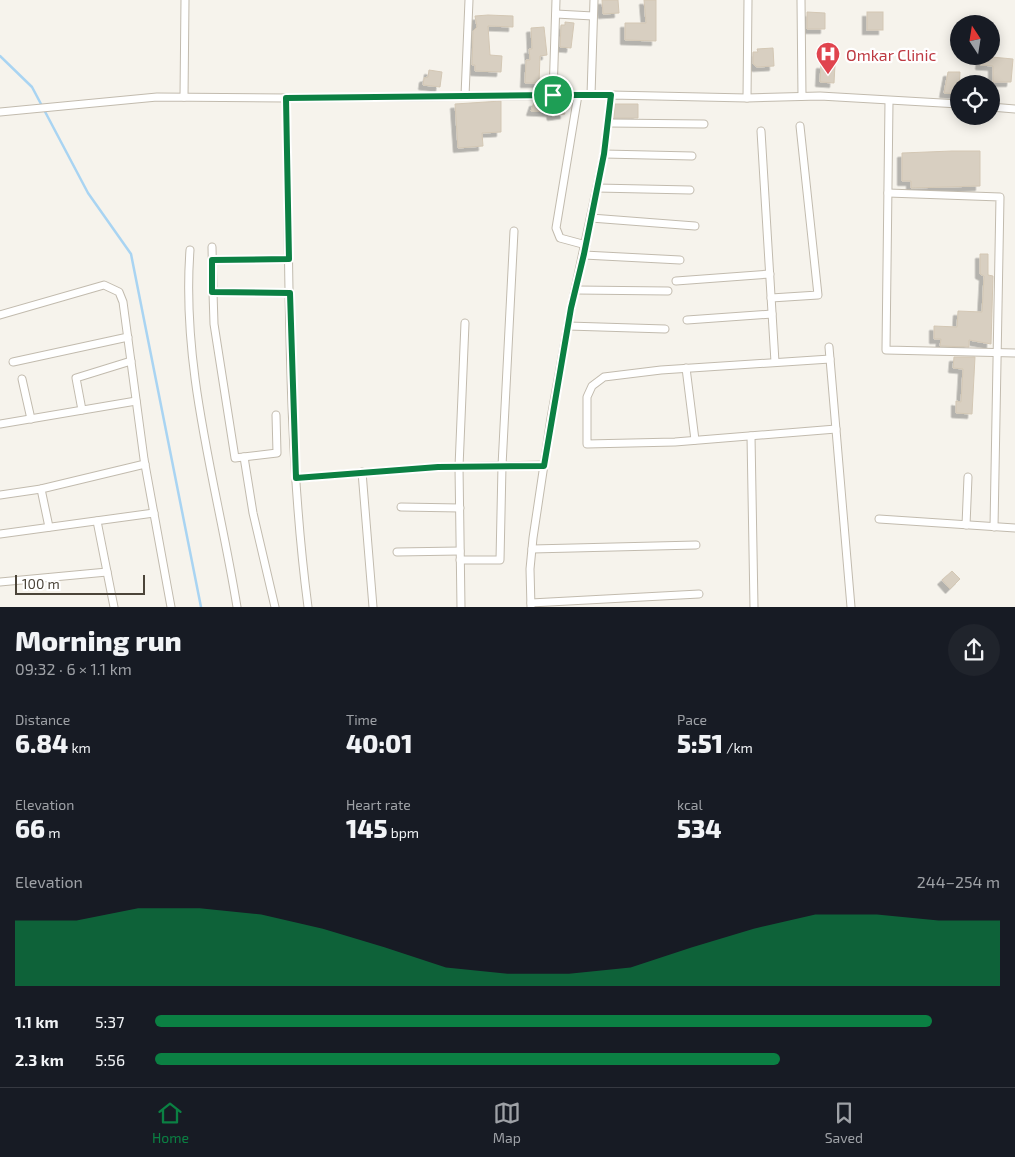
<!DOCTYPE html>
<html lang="en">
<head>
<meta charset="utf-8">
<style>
  body { margin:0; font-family:"Exo 2",sans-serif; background:#20242c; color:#f1f3f6; height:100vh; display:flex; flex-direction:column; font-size:19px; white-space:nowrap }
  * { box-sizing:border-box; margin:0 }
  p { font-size:16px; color:#9ea1a6 }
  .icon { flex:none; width:28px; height:28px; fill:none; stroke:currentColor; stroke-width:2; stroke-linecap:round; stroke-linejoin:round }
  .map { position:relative; height:607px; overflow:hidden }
  .details { display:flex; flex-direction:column; background:#171b24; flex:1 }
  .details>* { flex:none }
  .needle { width:32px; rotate:348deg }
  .buttons { position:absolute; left:950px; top:15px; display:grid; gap:10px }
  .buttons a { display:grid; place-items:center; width:50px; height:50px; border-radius:50%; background:#171b24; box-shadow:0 2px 12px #0003; font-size:25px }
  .scale { position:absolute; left:15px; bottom:12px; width:130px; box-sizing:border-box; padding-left:5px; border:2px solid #4b4439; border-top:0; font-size:14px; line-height:18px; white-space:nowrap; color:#4b4439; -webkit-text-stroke:4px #fff; paint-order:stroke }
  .pin { position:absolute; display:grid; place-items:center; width:42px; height:42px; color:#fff; margin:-21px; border:2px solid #fff; border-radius:50%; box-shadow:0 1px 5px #0007 }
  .round { display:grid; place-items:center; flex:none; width:52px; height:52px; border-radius:26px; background:#20242c }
  .summary { display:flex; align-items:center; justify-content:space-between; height:85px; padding:0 15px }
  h1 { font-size:28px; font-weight:800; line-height:38px }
  .metrics { display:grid; grid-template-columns:repeat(3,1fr); gap:8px; height:85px; padding:5px 15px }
  .metrics div { display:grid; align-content:center }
  .metrics b { font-size:25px; font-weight:800 }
  .metrics small { font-size:14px; font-weight:400 }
  .metrics p { font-size:14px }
  .chart { height:140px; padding:10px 15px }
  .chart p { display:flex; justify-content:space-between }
  .chart svg { width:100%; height:90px; margin-top:5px; fill:#0b8043; opacity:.7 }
  ul { padding:0 15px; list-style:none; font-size:16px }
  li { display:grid; grid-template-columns:80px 60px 1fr; align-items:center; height:38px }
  li i { height:12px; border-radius:6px; background:#0b8043 }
  .tabs { display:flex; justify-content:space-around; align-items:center; height:70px; border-top:1px solid #363941; background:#171b24; font-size:14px; color:#9ea1a6 }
  .tabs a { display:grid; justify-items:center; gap:2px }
  .tabs .current { color:#0b8043 }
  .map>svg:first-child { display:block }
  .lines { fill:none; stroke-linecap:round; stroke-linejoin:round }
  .stream { stroke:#a9d4f2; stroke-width:2.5 }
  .building { fill:#d8cfc1; stroke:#d3c7b4; filter:url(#shadow) }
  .minor-casing { stroke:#c2bbae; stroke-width:9 }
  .minor { stroke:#fff; stroke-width:7 }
  .route-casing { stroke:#fff; stroke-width:10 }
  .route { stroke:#0b8043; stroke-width:6 }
  .labels { text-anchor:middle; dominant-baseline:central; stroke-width:4.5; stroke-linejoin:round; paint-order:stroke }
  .health-label { font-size:16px; fill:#be3a42; stroke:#fff; text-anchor:start }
</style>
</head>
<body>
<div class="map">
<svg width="1015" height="607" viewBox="0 0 1015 607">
  <defs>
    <filter id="shadow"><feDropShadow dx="-4.5" dy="4.5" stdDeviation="0" flood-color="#0004"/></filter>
  </defs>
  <rect width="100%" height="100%" fill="#f6f3ec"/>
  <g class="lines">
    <path class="stream" d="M0,56L32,87L88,193L131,254L201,607"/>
  </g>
  <g class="building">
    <path d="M602,0H618L619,13L603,14Z"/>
    <path d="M644,0H656V41L625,40V23H646Z"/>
    <path d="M807,12L825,13V29H807Z"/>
    <rect x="867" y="12" width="16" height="18"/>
    <path d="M488,15L513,16V27L488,26L490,55L502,56L501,72L475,71V65H472L473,31L477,27L475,16Z"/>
    <path d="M565,22L574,23L571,48L560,47L561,25H565Z"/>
    <path d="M544,27L547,55L540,56L539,83H525L526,60H530L529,49H532L531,28Z"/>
    <path d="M773,48L774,66L757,67L753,64V52H758L757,49Z"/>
    <path d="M981,56L1013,59L1011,82H993V66L980,65Z"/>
    <path d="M821,64L835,65L834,83L820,82Z"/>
    <path d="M429,70L442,72L440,87L423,85L424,78L428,77Z"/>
    <path d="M948,72H960L959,94L944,93Z"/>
    <path d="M501,101V132L482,133L483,146L458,148L455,104Z"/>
    <path d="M534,102H546V105L562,103L565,114L552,116L551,112L531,111Z"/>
    <path d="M615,104H638V118H614Z"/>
    <path d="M952,151H980V186L911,188V181H902V153Z"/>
    <path d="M980,254H988V275L993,276L991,344L969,340V347L940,346L941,339H934V326L957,327L958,311L982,312L984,276L980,274Z"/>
    <path d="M954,357H975L972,414L956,413V401L961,402L963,369L953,368Z"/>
    <path d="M952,571L960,579L950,589L942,580Z"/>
  </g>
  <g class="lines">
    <defs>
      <g id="minor">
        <path d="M801,0L802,96"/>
        <path d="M556,14L593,16"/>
        <path d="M553,95L556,0"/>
        <path d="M578,95L556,228L560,238L586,245"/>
        <path d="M591,95L594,0"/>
        <path d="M465,96L469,0"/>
        <path d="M184,97L185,0"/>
        <path d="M286,98C290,268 286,439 308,607"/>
        <path d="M747,98L748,0"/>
        <path d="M889,102L886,350L1015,353"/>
        <path d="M991,107L1015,109"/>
        <path d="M0,112L157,97L286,98L611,95L747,98L820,96L959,104"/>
        <path d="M608,123L704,124"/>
        <path d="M761,131L775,362"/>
        <path d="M604,154L692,156"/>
        <path d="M597,188L690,190"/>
        <path d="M888,193L1000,197L994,527"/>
        <path d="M591,218L695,226"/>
        <path d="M212,247L213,292"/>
        <path d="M190,250C181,371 218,489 237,607"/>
        <path d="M584,255L680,260"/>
        <path d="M212,260L289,259"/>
        <path d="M676,281L770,274"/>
        <path d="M576,290L668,291"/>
        <path d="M771,298L818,295L800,126"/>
        <path d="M0,315L104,285L119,292L123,302L144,459L171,607"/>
        <path d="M687,320L772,314"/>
        <path d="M568,326L665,329"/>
        <path d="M829,347L851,607"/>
        <path d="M830,359L661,370L604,377L592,386L587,397V444L675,442L836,429"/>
        <path d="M13,362L128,337"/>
        <path d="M686,368L695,440"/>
        <path d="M22,379L31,419"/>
        <path d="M82,410L76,378L131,361"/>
        <path d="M276,415L277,453L235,458L214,324L213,292L290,293"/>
        <path d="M0,424L136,401"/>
        <path d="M751,436L754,607"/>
        <path d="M244,457L253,513L275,607"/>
        <path d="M362,472L373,607"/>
        <path d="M296,478L438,467L544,465"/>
        <path d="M41,489L49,527"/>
        <path d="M0,495L41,489L145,464"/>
        <path d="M401,507L460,508"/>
        <path d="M879,519L1015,528"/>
        <path d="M97,521L114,607"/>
        <path d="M966,525L968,477"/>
        <path d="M0,534L154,513"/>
        <path d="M532,549L696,545"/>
        <path d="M397,552L460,551"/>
        <path d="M460,560H500L502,466L514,231"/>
        <path d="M0,582L107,572"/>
        <path d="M531,603L699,594"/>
        <path d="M461,607L459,467L465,323"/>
        <path d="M531,607L530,569L533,538L551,418L571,308L604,154L611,95"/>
      </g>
    </defs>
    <use href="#minor" class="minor-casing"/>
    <use href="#minor" class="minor"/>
  </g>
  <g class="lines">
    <defs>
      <path id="route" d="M553,95H611L604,154L584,254L571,308L544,466L438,467L296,478L290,293L212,292V260L289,259L286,98Z"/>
    </defs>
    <use href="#route" class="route-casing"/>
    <use href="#route" class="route"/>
  </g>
  <defs>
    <symbol id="hospital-pin" viewBox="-11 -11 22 30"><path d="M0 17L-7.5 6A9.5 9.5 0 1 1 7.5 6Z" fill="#e0444e" stroke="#fff"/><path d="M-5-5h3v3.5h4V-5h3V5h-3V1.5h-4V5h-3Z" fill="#fff"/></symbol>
  </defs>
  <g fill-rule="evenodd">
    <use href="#hospital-pin" x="814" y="40" width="28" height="38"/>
  </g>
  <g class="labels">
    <g class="health-label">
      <text x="846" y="54">Omkar Clinic</text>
    </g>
  </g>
</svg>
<div class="buttons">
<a><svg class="needle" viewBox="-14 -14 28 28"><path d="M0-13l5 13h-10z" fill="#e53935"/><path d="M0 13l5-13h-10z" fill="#9ea1a6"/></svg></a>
<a><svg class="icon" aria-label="locate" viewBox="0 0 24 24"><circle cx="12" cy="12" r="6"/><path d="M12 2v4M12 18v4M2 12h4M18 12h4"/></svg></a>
</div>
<div class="scale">100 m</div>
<div class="pin" style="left:553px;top:95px;background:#1e9e55"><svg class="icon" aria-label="arrive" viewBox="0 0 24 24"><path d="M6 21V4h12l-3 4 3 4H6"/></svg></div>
</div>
<section class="details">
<div class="summary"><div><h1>Morning run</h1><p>09:32 · 6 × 1.1 km</p></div><a class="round"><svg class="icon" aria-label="share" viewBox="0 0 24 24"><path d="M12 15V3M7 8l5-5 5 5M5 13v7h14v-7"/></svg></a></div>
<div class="metrics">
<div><p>Distance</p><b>6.84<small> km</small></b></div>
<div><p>Time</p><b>40:01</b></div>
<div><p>Pace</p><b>5:51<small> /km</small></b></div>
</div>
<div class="metrics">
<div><p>Elevation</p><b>66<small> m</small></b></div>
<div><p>Heart rate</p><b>145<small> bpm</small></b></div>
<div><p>kcal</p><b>534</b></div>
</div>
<div class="chart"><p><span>Elevation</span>244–254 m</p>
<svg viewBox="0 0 160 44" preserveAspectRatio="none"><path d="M0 44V12L10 12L20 6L30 6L40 9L50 16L60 25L70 35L80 38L90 38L100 35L110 25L120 16L130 9L140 9L150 12L160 12V44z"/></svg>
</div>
<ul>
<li><b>1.1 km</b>5:37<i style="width:92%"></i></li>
<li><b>2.3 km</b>5:56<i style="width:74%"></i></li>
</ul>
</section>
<nav class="tabs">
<a class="current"><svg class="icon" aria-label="home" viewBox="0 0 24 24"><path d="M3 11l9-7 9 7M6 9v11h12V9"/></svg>Home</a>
<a><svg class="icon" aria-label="map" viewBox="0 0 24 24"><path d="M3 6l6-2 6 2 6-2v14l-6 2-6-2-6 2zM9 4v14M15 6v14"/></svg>Map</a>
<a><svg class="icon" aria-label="saved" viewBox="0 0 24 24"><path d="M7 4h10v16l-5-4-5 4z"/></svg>Saved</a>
</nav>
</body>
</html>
